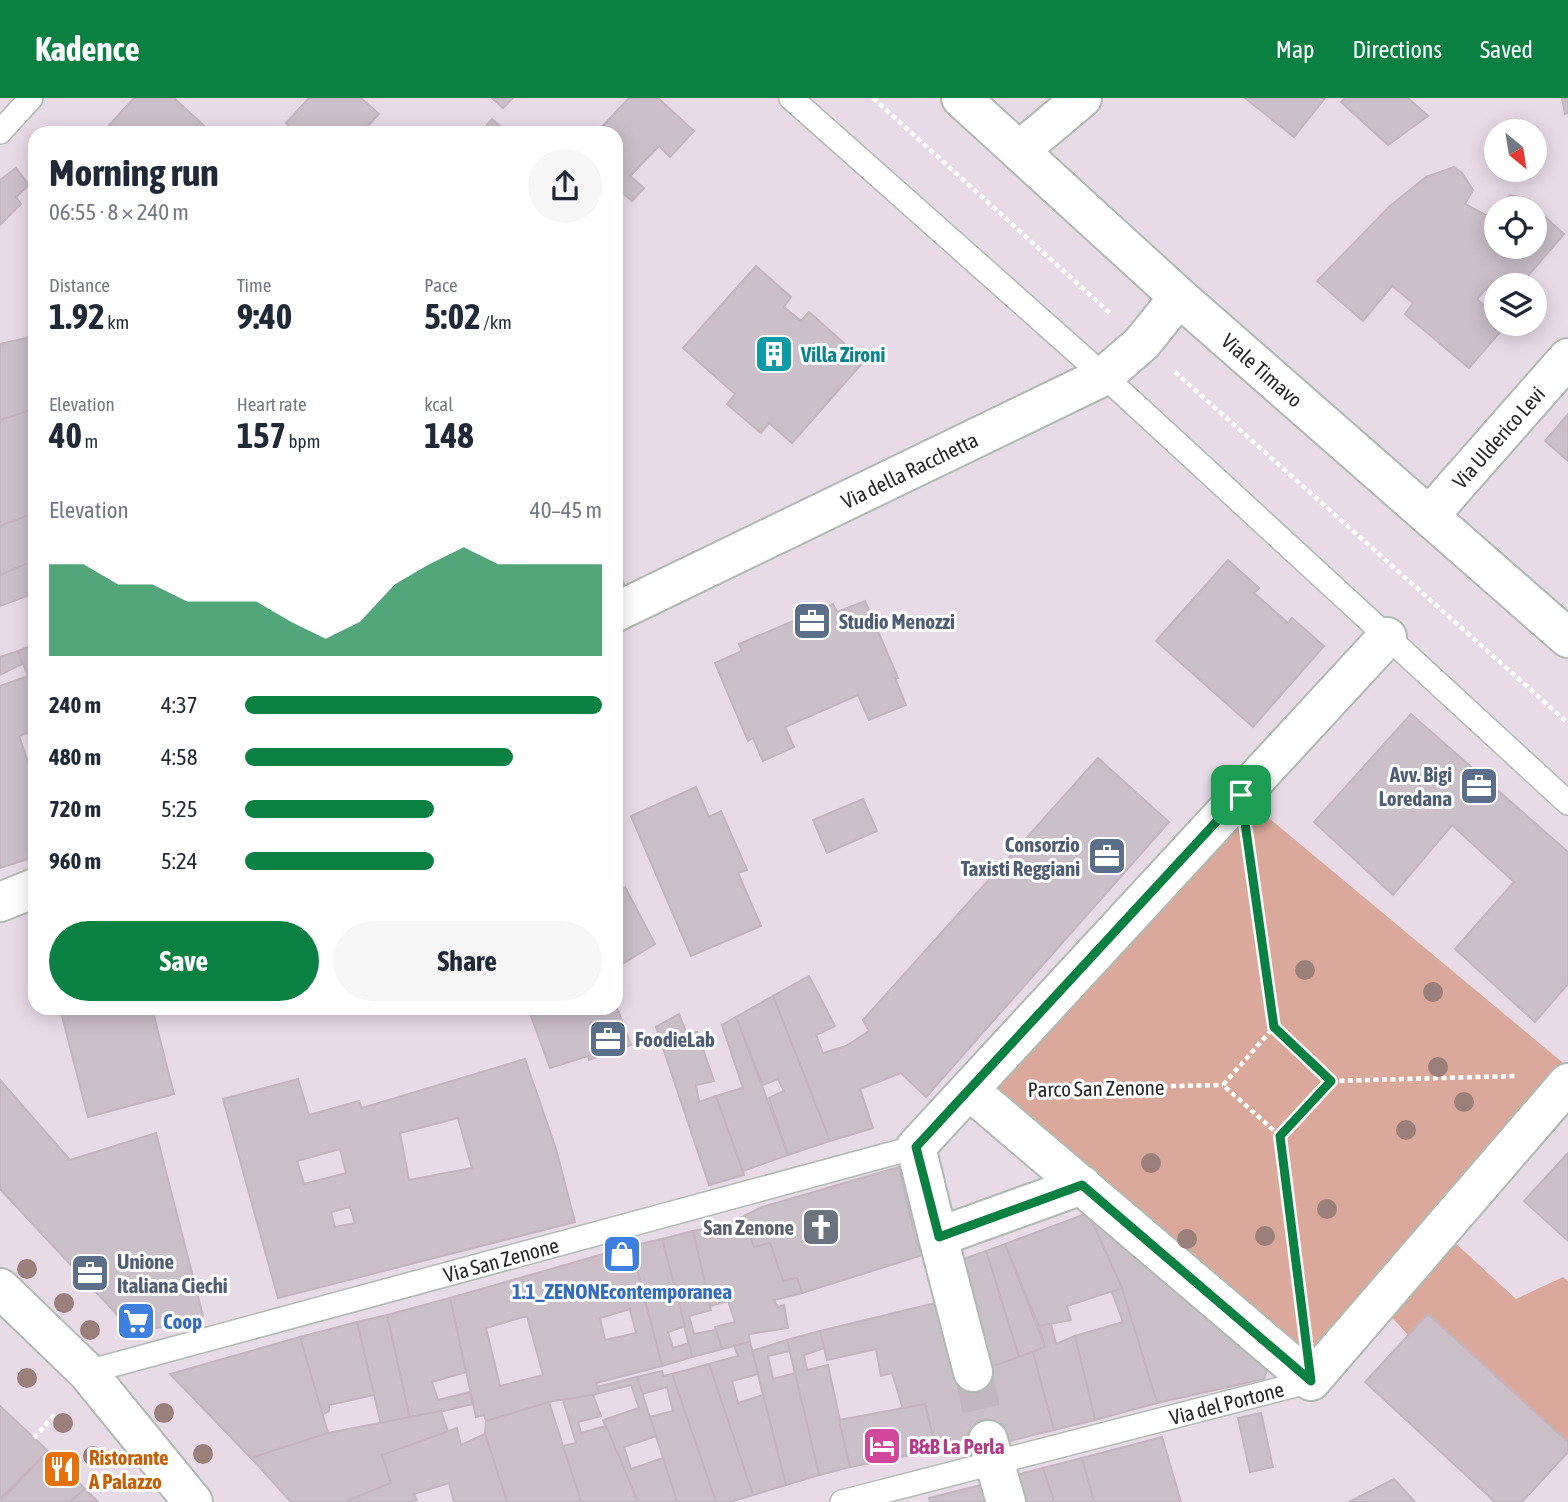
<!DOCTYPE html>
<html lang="en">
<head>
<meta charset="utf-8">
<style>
  body { margin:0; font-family:"Asap Condensed",sans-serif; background:#f6f6f7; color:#1f2937; height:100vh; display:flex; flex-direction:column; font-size:26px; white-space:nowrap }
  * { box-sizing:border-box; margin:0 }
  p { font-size:23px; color:#747a83 }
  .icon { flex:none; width:38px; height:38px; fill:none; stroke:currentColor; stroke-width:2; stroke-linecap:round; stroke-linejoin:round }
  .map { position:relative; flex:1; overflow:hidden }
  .panel { position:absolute; left:28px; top:28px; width:595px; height:889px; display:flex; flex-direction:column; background:#fff; border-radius:21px; box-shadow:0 4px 18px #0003 }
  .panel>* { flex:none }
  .needle { width:46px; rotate:150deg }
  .buttons { position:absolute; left:1484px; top:21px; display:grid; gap:14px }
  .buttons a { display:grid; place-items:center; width:63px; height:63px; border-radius:50%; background:#fff; box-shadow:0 4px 18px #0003; font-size:35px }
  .pin { position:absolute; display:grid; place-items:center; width:60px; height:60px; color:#fff; margin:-30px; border-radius:14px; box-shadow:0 4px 10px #0006 }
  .round { display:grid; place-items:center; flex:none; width:74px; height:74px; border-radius:37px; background:#f6f6f7 }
  .summary { display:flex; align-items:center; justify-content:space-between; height:119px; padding:0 21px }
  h1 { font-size:38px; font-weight:700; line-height:52px }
  .metrics { display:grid; grid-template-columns:repeat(3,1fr); gap:10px; height:119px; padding:7px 21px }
  .metrics div { display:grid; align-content:center }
  .metrics b { font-size:35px; font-weight:700 }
  .metrics small { font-size:19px; font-weight:400 }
  .metrics p { font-size:19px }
  .chart { height:196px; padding:14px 21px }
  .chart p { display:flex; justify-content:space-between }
  .chart svg { width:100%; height:126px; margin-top:7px; fill:#0b8043; opacity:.7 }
  .action { display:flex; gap:14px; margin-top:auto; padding:14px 21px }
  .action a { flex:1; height:80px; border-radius:42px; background:#0b8043; color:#fff; font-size:28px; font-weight:700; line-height:80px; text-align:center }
  .action a+a { background:#f6f6f7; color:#1f2937 }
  ul { padding:0 21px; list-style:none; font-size:23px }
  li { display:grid; grid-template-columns:112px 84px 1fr; align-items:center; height:52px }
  li i { height:18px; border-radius:9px; background:#0b8043 }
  header { display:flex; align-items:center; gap:42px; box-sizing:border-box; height:98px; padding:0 35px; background:#0b8043; color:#fff }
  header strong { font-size:33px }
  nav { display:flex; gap:38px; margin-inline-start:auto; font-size:24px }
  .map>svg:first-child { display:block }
  .green { fill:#dba99b }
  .building { fill:#cbbfc9; stroke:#c3b4c0; stroke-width:2; fill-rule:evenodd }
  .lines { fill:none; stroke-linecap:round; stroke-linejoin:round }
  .street-tunnel { stroke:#c2b6c1; stroke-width:38; stroke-dasharray:38 19; stroke-linecap:butt }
  .lane-casing { stroke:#aebab2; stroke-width:26 }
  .street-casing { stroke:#aebab2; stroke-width:42 }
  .secondary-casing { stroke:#aebab2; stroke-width:42 }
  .path { stroke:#fff; stroke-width:4.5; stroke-dasharray:5 3.5; stroke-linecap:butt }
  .lane { stroke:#fff; stroke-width:23 }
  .street { stroke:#fff; stroke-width:38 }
  .secondary { stroke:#fff; stroke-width:38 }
  .tree { fill:#9b7f7a }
  .route-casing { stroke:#fff; stroke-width:14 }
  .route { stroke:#0b8043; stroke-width:9 }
  .labels { text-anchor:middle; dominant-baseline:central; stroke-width:6; stroke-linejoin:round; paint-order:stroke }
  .culture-label { font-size:21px; font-weight:bold; fill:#0d838f; stroke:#fff; text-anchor:start }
  .street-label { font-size:21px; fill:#272727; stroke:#fff }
  .service-label { font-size:21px; font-weight:bold; fill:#4e5e75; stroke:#fff; text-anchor:start }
  .worship-label { font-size:21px; font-weight:bold; fill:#5b616d; stroke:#fff; text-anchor:end }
  .shop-label { font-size:21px; font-weight:bold; fill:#366cbe; stroke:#fff }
  .hotel-label { font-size:21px; font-weight:bold; fill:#b23c85; stroke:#fff; text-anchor:start }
  .food-label { font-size:21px; font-weight:bold; fill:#c56008; stroke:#fff; text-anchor:start }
</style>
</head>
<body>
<header>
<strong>Kadence</strong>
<nav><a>Map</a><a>Directions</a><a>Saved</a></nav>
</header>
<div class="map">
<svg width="1568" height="1404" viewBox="0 0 1568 1404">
  <rect width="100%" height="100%" fill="#e9dae7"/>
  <g class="green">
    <path d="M1241,697L1568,969L1311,1283L969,992Z"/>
    <path d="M1451,1141L1516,1201L1563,1179L1568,1183V1344L1429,1216L1408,1237L1385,1212Z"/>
  </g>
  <g class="building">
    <path d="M134,0H174L212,35H102Z"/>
    <path d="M309,0H361L379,16L361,35H287L292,30L286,25Z"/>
    <path d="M492,0H513L503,10Z"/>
    <path d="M629,0H658L694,33L670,59L659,48L630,78L644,90L632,103L619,92L616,95V35H596Z"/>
    <path d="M1245,0H1325L1294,39Z"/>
    <path d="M1345,0H1408L1428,18L1388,47L1341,4Z"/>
    <path d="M1562,0H1568V15L1565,16Z"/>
    <path d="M492,21L508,35H480Z"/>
    <path d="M1454,69L1462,75L1473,92L1465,106L1491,120L1496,113V149H1535V110H1499L1510,97L1524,100L1564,136L1520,187H1498L1493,183L1477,201L1496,218V226L1506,227L1469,270L1405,216L1413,205L1392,188L1363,223L1317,183L1390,108L1426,79Z"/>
    <path d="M16,70L29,87L16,99L21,106L0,127V82Z"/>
    <path d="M756,168L791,199L784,209L801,223L809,214L864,263L792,345L769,325L761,335L727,306L735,296L683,250Z"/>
    <path d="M35,238V311L0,322V246Z"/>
    <path d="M35,311V415L0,428V322Z"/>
    <path d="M1568,316V363L1545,343Z"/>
    <path d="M35,415V462L0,477V428Z"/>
    <path d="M35,462V495L0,508V477Z"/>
    <path d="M1228,462L1259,490L1254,495L1288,525L1292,520L1324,548L1253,629L1156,543Z"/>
    <path d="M616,468L630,499L616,506Z"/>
    <path d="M865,503L898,580H895L906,607L869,622L858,597L785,629L794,649L763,663L753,640L748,643L715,565L742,553L739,546L833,506L837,514Z"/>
    <path d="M35,546V575L28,578L18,553Z"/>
    <path d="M18,553L22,566L0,577V559Z"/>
    <path d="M28,578L35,600V632L19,638L35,684V748L28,751L31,760L0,770V588Z"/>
    <path d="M1411,616L1568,754V886L1535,924L1455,851L1514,784L1452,727L1393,797L1314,724Z"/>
    <path d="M1098,660L1169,724L926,999L901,975L860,991L873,1030L830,1043L773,898L809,878L835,928L816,937L823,955L846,948L869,933L863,922Z"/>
    <path d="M696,689L709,719L721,713L747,772L738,775L761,828L691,858L631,718Z"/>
    <path d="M863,701L877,733L827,755L813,722Z"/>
    <path d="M625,789L655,846L621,867L616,859V794Z"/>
    <path d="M773,898L830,1043L788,1057L769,1000L784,993L778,981L763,987L736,919Z"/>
    <path d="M616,907L631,947L589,962L588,958L550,970L528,910H616Z"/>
    <path d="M60,910H152L174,996L88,1019Z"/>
    <path d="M679,916L687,936L697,934L714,983L696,987L699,1004L716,998L744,1077L709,1087L656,929Z"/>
    <path d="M736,919L788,1057L743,1073L716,998L743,990L722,927Z"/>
    <path d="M525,961L556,1051L575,1124L278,1200L223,1001L298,981L309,1017L359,1003L362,1010ZM458,1020L472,1070L409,1082L400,1035ZM340,1051L346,1075L304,1086L297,1063ZM350,1109L355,1125L335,1129L331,1114Z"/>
    <path d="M0,982L70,1062L156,1035L203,1218L135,1236L0,1091Z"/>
    <path d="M1568,1055V1143L1524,1103Z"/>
    <path d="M899,1069L916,1143L923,1157L802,1195L797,1180L783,1183L770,1145L754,1149L748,1133L735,1140L728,1126L762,1109Z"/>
    <path d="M1088,1115L1269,1267L1264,1281L1157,1305L1122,1190Z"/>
    <path d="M1088,1115L1122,1190L1067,1208L1071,1222L1039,1228L1005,1146Z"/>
    <path d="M728,1126L735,1140L748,1133L754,1149L770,1145L783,1183L797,1180L802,1195L774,1202L778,1209L784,1207L788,1230L749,1236L750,1244L722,1251L715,1229L735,1224L728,1203L710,1208L693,1133Z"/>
    <path d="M693,1133L711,1212L689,1218L694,1236L716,1232L722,1251L692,1259L662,1141Z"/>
    <path d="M662,1141L685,1228L668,1234L673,1250L689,1245L692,1259L662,1268L631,1148Z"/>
    <path d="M1005,1146L1045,1249L1019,1259L986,1153Z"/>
    <path d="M631,1148L662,1268L596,1285L599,1295L593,1297L553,1303L486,1323L484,1317L476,1319L450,1200ZM630,1211L636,1235L605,1242L600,1220ZM527,1218L543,1277L500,1288L486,1230Z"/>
    <path d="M986,1153L1019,1259L985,1271L958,1163Z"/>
    <path d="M1122,1190L1157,1305L1095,1322L1075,1238L1123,1224L1112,1194Z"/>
    <path d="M450,1200L466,1274L432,1284L438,1302L470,1294L473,1306L410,1321L387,1217Z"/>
    <path d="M944,1203L985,1271L1033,1254L1054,1332L1006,1344L1003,1339L936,1352L925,1306L903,1311L892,1275L881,1278L876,1251L827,1262L820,1233Z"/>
    <path d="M1428,1216L1568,1344V1354L1522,1404H1495L1365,1284Z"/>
    <path d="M387,1217L410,1321L381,1326L357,1224Z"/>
    <path d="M357,1224L374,1297L329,1307V1313L322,1317L300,1239Z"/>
    <path d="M1051,1226L1056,1246L1075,1238L1095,1322L1054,1332L1033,1254L1045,1249L1039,1228Z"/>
    <path d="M820,1233L824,1250L804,1257L807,1272L828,1267L850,1369L819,1377L787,1242Z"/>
    <path d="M300,1239L328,1335L251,1360L170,1276Z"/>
    <path d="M787,1242L790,1253L768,1258L773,1281L795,1275L819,1377L786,1387L752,1253Z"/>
    <path d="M750,1244L758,1276L732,1283L738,1305L763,1297L786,1387L753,1397L709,1266L738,1258L734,1248Z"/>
    <path d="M709,1266L753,1397L730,1404H716L672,1276Z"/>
    <path d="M662,1273L663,1278L672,1276L716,1404H677L650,1319L673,1313L667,1289L642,1296L637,1279Z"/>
    <path d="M637,1279L656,1338L624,1349L631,1371L663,1360L677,1404H638L603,1322L639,1310L631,1287L599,1295L597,1289Z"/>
    <path d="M593,1297L601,1318L578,1324L581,1335L606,1328L638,1404H581L563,1348L576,1345L563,1302Z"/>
    <path d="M549,1304L581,1404H507L485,1336L486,1323Z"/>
    <path d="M925,1306L936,1352L850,1369L839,1322Z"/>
    <path d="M0,1308L48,1353L0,1401Z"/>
    <path d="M441,1313L448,1334L382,1357L391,1385L345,1404H291L251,1360L328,1335Z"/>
    <path d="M1261,1315L1273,1369L1250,1374L1238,1320Z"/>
    <path d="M457,1330L461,1347L485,1336L507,1404H454L449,1385L414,1396L417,1402L408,1404H345L391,1385L382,1357Z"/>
    <path d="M1162,1339L1181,1404H1094L1082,1360Z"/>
    <path d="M48,1353L85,1391L70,1404H0Z"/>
    <path d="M1082,1360L1094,1404H1054L1043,1370Z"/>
    <path d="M1043,1370L1054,1404H1016L1008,1379Z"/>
    <path d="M1394,1381L1415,1404H1349L1363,1397Z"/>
    <path d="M993,1384L999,1404H930L929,1400Z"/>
    <path d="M85,1391L98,1404H70Z"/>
  </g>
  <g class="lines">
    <path class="street-tunnel" d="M973,1274L988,1342"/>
    <defs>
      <g id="lane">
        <path d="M791,0L1104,278L1568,705"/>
        <path d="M0,34L31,0"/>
        <path id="s1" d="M87,1274L916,1049"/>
        <path id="s2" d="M842,1404L1311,1283"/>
      </g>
      <g id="street">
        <path d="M1019,53L1082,0"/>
        <path id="s3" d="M1429,418L1568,260"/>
        <path id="s4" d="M616,514L1104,278L1142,245L1179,199"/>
        <path d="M0,804L35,790"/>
        <path d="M969,992L1311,1283L1568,985"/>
        <path d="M1082,1087L938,1139L916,1049L1387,539"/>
        <path d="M938,1139L973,1274"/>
        <path d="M988,1342L1006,1404"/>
      </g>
      <g id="secondary">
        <path id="s5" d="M961,0L1179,199L1568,540"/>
        <path d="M0,1190L87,1274L193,1404"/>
      </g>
    </defs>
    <use href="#lane" class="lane-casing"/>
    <use href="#street" class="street-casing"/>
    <use href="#secondary" class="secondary-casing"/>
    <g class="path">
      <path d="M873,0L1111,216"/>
      <path d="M1175,274L1568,625"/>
      <path d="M1249,753L1274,929L1331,983L1280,1038L1223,987L1274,929"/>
      <path d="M1331,983L1516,978"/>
      <path d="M1035,991L1223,987"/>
      <path d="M1280,1038L1303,1218"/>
      <path d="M34,1340L55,1316"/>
    </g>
    <use href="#lane" class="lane"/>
    <use href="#street" class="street"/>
    <use href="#secondary" class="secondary"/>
  </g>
  <g class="tree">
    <circle cx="1305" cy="872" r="10"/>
    <circle cx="1433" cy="894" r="10"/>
    <circle cx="1438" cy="969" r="10"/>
    <circle cx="1464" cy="1004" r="10"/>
    <circle cx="1406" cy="1032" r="10"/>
    <circle cx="1151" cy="1065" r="10"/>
    <circle cx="1327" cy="1111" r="10"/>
    <circle cx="1265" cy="1138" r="10"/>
    <circle cx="1187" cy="1141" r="10"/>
    <circle cx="27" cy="1171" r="10"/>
    <circle cx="64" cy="1205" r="10"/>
    <circle cx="90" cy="1232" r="10"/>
    <circle cx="27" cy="1280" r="10"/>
    <circle cx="164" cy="1315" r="10"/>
    <circle cx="63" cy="1325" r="10"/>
    <circle cx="203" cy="1356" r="10"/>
    <circle cx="93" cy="1358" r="10"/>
  </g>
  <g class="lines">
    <defs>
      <path id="route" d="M1241,697L1274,929L1331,983L1280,1038L1311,1283L1082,1087L939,1139L916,1049Z"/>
    </defs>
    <use href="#route" class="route-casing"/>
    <use href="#route" class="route"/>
  </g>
  <defs>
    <symbol id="building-square" viewBox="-11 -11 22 22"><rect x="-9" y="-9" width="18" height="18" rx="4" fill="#0f9aa8" stroke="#fff"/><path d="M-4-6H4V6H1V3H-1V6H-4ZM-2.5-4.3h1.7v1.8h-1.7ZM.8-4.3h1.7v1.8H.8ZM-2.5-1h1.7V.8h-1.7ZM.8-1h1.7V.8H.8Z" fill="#fff"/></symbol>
    <symbol id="office-square" viewBox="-11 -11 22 22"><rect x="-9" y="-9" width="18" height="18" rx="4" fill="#5c6f8a" stroke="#fff"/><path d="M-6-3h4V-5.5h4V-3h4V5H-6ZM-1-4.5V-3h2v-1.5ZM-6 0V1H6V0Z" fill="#fff"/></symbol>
    <symbol id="church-square" viewBox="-11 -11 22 22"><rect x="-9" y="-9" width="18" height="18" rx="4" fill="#6b7280" stroke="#fff"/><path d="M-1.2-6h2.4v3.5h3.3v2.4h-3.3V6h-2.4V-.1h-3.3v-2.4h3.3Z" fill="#fff"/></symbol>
    <symbol id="shop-square" viewBox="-11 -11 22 22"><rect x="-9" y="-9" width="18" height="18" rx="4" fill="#3f7fe0" stroke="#fff"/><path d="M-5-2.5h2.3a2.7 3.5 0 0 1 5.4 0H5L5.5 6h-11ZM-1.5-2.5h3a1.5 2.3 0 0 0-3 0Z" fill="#fff"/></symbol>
    <symbol id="supermarket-square" viewBox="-11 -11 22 22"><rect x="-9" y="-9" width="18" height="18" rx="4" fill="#3f7fe0" stroke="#fff"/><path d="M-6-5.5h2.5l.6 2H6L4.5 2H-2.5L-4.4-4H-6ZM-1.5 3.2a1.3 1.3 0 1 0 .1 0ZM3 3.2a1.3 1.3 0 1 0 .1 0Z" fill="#fff"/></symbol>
    <symbol id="hotel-square" viewBox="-11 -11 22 22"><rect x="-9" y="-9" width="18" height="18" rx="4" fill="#d1479c" stroke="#fff"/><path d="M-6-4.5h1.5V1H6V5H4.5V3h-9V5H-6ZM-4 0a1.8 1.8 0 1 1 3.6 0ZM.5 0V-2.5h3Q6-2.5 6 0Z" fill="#fff"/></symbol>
    <symbol id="restaurant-square" viewBox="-11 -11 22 22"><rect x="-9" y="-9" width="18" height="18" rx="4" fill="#e8710a" stroke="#fff"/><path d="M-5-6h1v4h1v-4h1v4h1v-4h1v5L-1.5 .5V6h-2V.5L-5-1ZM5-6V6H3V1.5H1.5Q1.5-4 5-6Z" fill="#fff"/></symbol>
  </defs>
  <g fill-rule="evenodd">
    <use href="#building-square" x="752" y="234" width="44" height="44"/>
    <use href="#office-square" x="790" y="501" width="44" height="44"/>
    <use href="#office-square" x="1457" y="666" width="44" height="44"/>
    <use href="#office-square" x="1085" y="736" width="44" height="44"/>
    <use href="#office-square" x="586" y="919" width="44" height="44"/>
    <use href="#church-square" x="799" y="1107" width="44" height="44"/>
    <use href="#shop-square" x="600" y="1134" width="44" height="44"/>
    <use href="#office-square" x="68" y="1153" width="44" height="44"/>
    <use href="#supermarket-square" x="114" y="1201" width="44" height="44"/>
    <use href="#hotel-square" x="860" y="1326" width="44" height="44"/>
    <use href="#restaurant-square" x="40" y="1349" width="44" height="44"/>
  </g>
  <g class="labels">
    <g class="culture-label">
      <text x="801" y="256">Villa Zironi</text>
    </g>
    <g class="street-label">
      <text stroke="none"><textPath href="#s5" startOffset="406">Viale Timavo</textPath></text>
      <text stroke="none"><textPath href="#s3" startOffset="105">Via Ulderico Levi</textPath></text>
      <text stroke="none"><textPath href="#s4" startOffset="326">Via della Racchetta</textPath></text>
      <text transform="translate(1096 990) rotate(-1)">Parco San Zenone</text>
      <text stroke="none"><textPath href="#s1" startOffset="429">Via San Zenone</textPath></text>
      <text stroke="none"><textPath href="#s2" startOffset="397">Via del Portone</textPath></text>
    </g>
    <g class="service-label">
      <text x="839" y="523">Studio Menozzi</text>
      <text x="1452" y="676" text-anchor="end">Avv. Bigi<tspan x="1452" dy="24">Loredana</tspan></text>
      <text x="1080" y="746" text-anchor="end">Consorzio<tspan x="1080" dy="24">Taxisti Reggiani</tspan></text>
      <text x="635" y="941">FoodieLab</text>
      <text x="117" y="1163">Unione<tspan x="117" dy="24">Italiana Ciechi</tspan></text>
    </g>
    <g class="worship-label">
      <text x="794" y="1129">San Zenone</text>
    </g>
    <g class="shop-label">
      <text x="622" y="1193">1.1_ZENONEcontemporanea</text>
      <text x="163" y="1223" text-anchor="start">Coop</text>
    </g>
    <g class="hotel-label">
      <text x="909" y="1348">B&amp;B La Perla</text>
    </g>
    <g class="food-label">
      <text x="89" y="1359">Ristorante<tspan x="89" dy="24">A Palazzo</tspan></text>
    </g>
  </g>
</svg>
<div class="buttons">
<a><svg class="needle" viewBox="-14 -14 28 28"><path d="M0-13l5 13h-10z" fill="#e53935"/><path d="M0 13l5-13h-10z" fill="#747a83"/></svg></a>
<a><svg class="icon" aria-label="locate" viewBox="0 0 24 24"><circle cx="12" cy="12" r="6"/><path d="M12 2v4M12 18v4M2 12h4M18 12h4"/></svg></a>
<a><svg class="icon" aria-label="layers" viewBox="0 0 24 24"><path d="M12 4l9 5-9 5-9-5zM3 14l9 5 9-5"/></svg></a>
</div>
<div class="pin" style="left:1241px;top:697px;background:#1e9e55"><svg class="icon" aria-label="arrive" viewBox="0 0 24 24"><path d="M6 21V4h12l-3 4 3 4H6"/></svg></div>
<section class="panel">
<div class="summary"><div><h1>Morning run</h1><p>06:55 · 8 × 240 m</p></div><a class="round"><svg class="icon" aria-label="share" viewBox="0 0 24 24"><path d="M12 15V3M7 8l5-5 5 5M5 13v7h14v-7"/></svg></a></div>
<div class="metrics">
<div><p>Distance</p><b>1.92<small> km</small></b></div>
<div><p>Time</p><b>9:40</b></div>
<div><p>Pace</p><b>5:02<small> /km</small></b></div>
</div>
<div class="metrics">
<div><p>Elevation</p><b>40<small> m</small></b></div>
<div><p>Heart rate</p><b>157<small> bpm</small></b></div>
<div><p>kcal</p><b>148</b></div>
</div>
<div class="chart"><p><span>Elevation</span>40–45 m</p>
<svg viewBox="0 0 160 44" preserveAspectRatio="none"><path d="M0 44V12L10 12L20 19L30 19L40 25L50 25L60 25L70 32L80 38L90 32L100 19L110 12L120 6L130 12L140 12L150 12L160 12V44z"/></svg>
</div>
<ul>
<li><b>240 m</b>4:37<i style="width:100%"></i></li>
<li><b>480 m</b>4:58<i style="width:75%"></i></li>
<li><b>720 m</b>5:25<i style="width:53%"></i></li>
<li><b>960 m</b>5:24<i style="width:53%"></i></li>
</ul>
<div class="action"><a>Save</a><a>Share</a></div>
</section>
</div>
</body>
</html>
